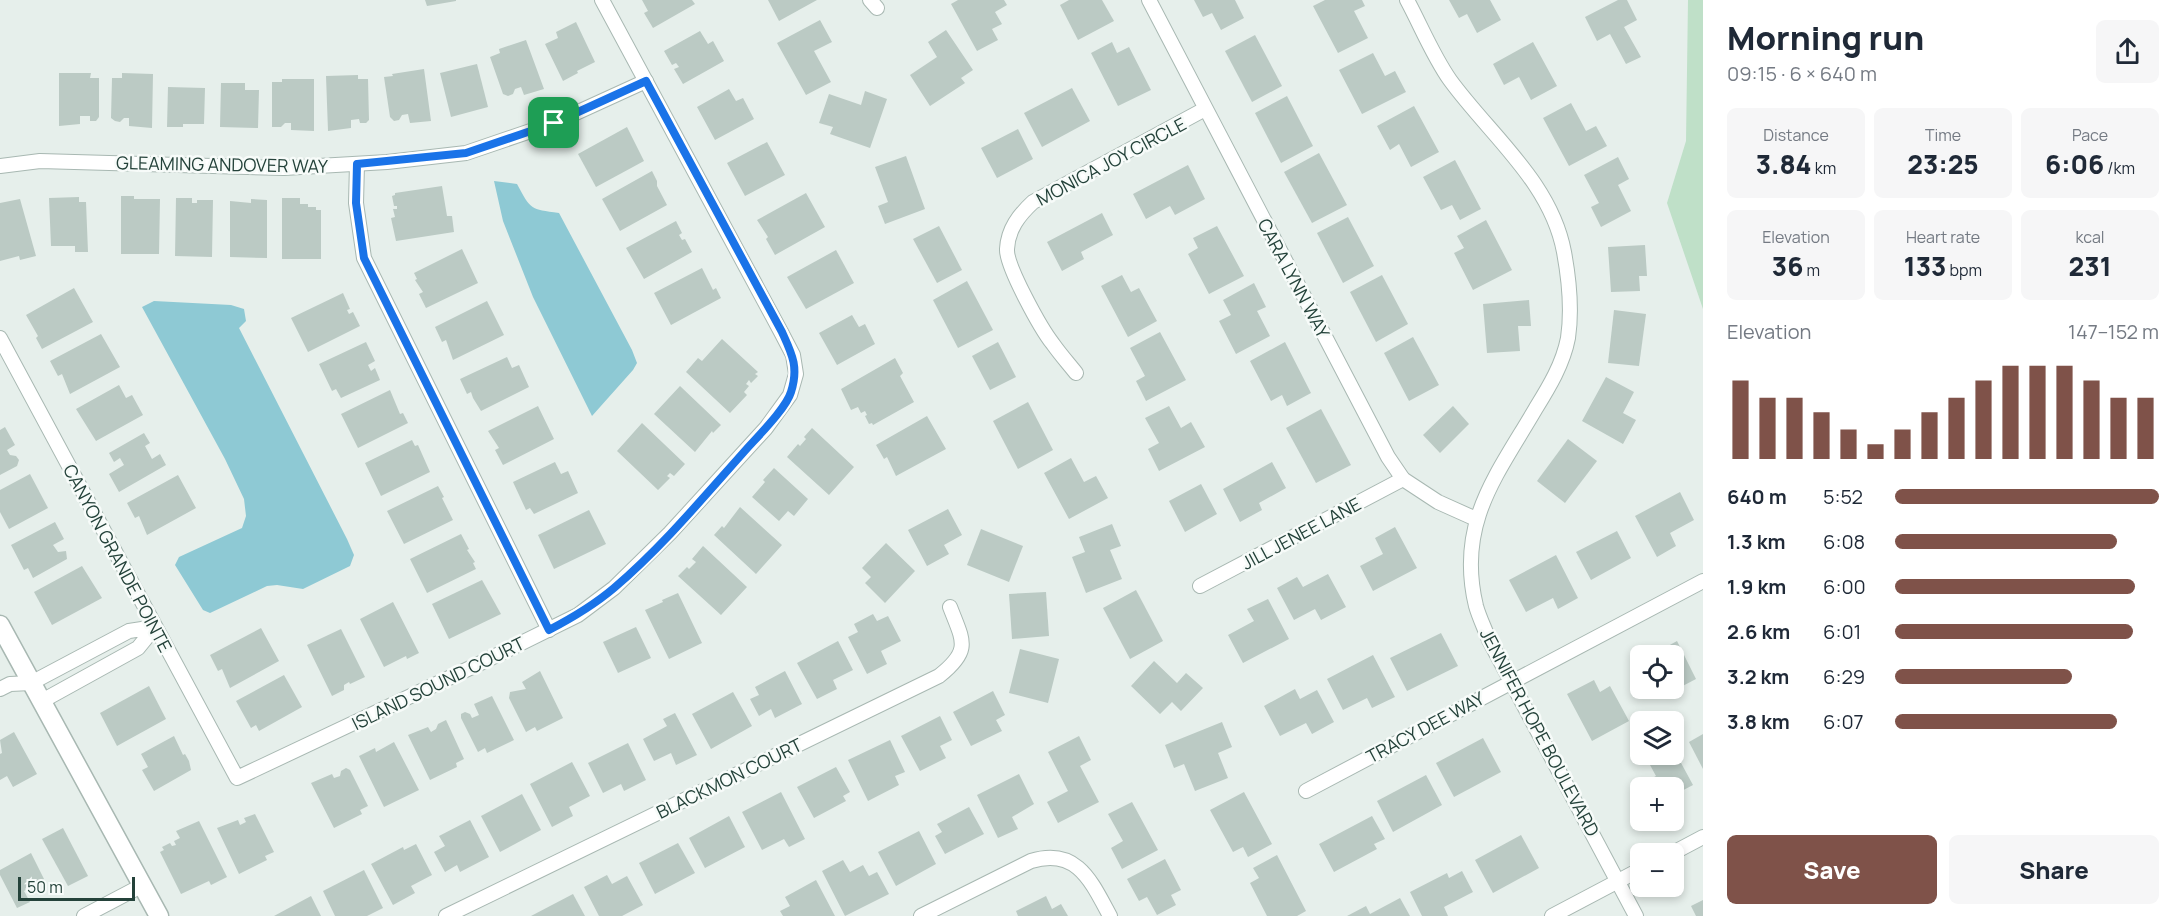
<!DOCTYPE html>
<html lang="en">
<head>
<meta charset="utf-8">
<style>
  body { margin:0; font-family:Manrope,sans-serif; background:#f6f6f7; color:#1f2937; height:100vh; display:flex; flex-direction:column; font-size:22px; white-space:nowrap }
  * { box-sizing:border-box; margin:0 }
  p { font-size:20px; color:#747a83 }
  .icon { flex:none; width:33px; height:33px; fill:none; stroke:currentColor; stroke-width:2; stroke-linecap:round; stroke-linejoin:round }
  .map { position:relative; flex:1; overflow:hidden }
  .details { display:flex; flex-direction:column; background:#fff; width:480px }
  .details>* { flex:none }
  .tools { position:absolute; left:1630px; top:645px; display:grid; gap:12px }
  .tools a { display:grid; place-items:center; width:54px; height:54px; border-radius:9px; background:#fff; box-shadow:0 3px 9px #0003; font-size:30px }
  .scale { position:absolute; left:18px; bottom:15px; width:117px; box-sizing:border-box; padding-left:6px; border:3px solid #24423a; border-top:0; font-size:16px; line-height:21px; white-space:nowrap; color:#24423a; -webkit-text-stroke:4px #f7fbf9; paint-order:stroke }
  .pin { position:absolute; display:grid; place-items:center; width:51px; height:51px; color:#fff; margin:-26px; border-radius:12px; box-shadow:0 3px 9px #0006 }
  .round { display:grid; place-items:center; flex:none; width:63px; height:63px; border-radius:9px; background:#f6f6f7 }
  .headline { display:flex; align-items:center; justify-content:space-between; height:102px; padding:0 24px }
  h1 { font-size:33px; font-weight:800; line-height:45px }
  .stats { display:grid; grid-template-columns:repeat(3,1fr); gap:9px; height:102px; padding:6px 24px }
  .stats div { display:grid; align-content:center; border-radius:9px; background:#f6f6f7; text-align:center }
  .stats b { font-size:26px; font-weight:800 }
  .stats small { font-size:16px; font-weight:400 }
  .stats p { font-size:16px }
  .chart { height:168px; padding:12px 24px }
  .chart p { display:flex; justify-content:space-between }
  .chart svg { width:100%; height:108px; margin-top:6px; stroke:#7f5249; stroke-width:6 }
  .primary-button { display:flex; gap:12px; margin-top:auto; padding:12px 24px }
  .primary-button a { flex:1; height:69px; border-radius:9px; background:#7f5249; color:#fff; font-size:24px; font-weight:800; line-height:69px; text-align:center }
  .primary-button a+a { background:#f6f6f7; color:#1f2937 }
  ul { padding:0 24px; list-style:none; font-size:20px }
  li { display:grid; grid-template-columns:96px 72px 1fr; align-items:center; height:45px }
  li i { height:15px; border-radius:8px; background:#7f5249 }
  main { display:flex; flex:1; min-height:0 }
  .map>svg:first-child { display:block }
  .green { fill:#bfe0c8 }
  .water { fill:#8ec9d4 }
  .building { fill:#bbcac4 }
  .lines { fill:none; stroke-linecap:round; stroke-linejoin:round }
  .minor-casing { stroke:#a8b8b2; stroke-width:16 }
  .tertiary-casing { stroke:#a8b8b2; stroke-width:21 }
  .minor { stroke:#fff; stroke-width:14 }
  .tertiary { stroke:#fff; stroke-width:18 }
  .route-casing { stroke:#fff; stroke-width:12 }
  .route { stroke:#1a73e8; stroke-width:8 }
  .labels { text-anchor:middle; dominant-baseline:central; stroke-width:5; stroke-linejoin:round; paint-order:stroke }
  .street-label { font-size:18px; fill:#24423a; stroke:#f7fbf9 }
</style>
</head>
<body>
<main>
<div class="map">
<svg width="1703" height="916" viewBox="0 0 1703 916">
  <rect width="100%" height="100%" fill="#e6efeb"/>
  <path class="green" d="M1688,0H1703V309L1667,203L1686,141Z"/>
  <g class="water">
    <path d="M494,181L517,184C531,210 530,209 559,213L632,350L637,363L633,370L592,416L533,297L503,221Z"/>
    <path d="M154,301L231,305L244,309L246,321L239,328L347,539L354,555L350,566L303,589L277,585L267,586L210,613L203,610L175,565L179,557L242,528L246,516L244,499L225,459L142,307Z"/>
  </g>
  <g class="building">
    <path d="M425,0H456V1L427,6Z"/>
    <path d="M642,0H692L695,4L653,28L644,13L648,11Z"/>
    <path d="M768,0H817L779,21Z"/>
    <path d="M958,0H1004L1007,5L995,12L1002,24L992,29L998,40L977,51L951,4Z"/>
    <path d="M1069,0H1102L1114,21L1078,40L1060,5Z"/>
    <path d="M1194,0H1235L1244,18L1221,30L1212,13L1203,17Z"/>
    <path d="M1325,0H1362L1365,6L1354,11L1368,38L1338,53L1313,6Z"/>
    <path d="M1449,0H1490L1501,20L1477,33L1467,14L1459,18Z"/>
    <path d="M1618,0H1627L1637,20L1624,27L1641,57L1626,64L1610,34L1597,41L1585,17Z"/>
    <path d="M820,20L832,42L814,51L831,82L806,95L777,43Z"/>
    <path d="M576,22L595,62L577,71L578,73L563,81L545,44L558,38L556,32Z"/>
    <path d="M946,30L973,70L961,78L965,83L930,106L910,75L937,57L928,42Z"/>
    <path d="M700,31L708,44L713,41L724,61L683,84L674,69L679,67L676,63L672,65L664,51Z"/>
    <path d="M1255,35L1282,86L1252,102L1225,51Z"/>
    <path d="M526,40L544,89L524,95L521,87L515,89L513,94L508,96L503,94L490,57L500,53L499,49Z"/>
    <path d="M1112,42L1117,53L1129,47L1151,90L1118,106L1091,53Z"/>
    <path d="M1533,42L1557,86L1531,100L1519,77L1504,85L1493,64Z"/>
    <path d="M1373,53L1385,76L1395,71L1406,92L1362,114L1339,70Z"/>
    <path d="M477,64L488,107L451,117L440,73Z"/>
    <path d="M424,69L431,121L410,123L408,114L402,115L399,120L394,121L390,117L384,77L393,76L392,74Z"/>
    <path d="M59,73H91L90,78H99V117L96,121H90V116H80V124L59,126Z"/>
    <path d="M122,73L153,74L152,128L129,126V118H124L120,122L115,121L111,118L112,78H122Z"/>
    <path d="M358,75V79H368L369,120L366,123H360L359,119L351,120V128L328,131L326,76Z"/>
    <path d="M282,79H314V131L291,130V123H285L281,127H272V82H282Z"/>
    <path d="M221,83H245V90H259L258,128L220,127Z"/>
    <path d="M168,87L205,88L204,124H183V127H167Z"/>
    <path d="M1072,88L1090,121L1042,147L1024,113Z"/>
    <path d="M729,89L736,101L743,98L754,119L715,140L697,107Z"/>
    <path d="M865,91L887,99L870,148L830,134L833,127L819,123L829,94L861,105Z"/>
    <path d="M1287,96L1313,146L1281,163L1255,113Z"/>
    <path d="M1571,103L1586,131L1596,126L1607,146L1569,166L1543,118Z"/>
    <path d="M1414,106L1439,152L1411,167L1399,144L1390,150L1377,126Z"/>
    <path d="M627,127L644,161L596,187L578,154Z"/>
    <path d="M1018,129L1033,159L997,178L981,148Z"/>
    <path d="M767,142L785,175L745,196L727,163Z"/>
    <path d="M1319,153L1347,205L1312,223L1284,172Z"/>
    <path d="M906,156L925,209L885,224L878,206L888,202L875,167Z"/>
    <path d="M1618,157L1629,179L1618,185L1631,211L1601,227L1591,207L1599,203L1584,175Z"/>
    <path d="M1455,160L1481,209L1460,220L1452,205L1441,210L1423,177Z"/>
    <path d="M1188,165L1205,199L1175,215L1170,206L1146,219L1133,194Z"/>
    <path d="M652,171L657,181V186L667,205L620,231L602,199Z"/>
    <path d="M442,186L447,216H452L454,232L396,241L391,218L395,217L393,209H397V206H394L392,196L395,195V193Z"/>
    <path d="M806,193L825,227L775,255L766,239L768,237L757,220Z"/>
    <path d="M121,196H134V199H160L159,254H121Z"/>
    <path d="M79,197V202H86L88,252H75V246H51L49,198Z"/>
    <path d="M176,198H192V203H197V200H213L212,257L175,256Z"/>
    <path d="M282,198H300V204H308V207H316V210H321V259H282Z"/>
    <path d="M20,199L36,256L20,260L19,256L0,261V203Z"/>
    <path d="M251,199L267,200V258L230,257V201L251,203Z"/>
    <path d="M1102,213L1113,235L1081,252L1084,259L1062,271L1047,242Z"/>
    <path d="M1348,217L1374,266L1343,283L1317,233Z"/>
    <path d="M1486,220L1512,270L1473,290L1454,253L1464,248L1457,236Z"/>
    <path d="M676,221L682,233L679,235L682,240L685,239L692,252L644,279L626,248Z"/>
    <path d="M939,226L962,270L937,283L913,239Z"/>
    <path d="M1217,226L1244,276L1209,294L1188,254L1198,248L1193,238Z"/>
    <path d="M1645,245L1647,276H1639L1640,291L1611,292L1608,247Z"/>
    <path d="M462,249L478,283L426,308L419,294L423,292L415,280L417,279L414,273Z"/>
    <path d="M836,250L854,283L806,309L787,277Z"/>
    <path d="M702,268L713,290L716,288L721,298L671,325L654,293Z"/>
    <path d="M1122,275L1131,292L1139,288L1157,321L1128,337L1101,286Z"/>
    <path d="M1382,275L1408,324L1376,342L1350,292Z"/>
    <path d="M967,281L993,330L958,348L933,300Z"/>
    <path d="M1254,283L1266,307L1257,311L1270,336L1236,354L1219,321L1231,315L1223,300Z"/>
    <path d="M74,288L93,322L42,349L36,338L38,336L26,315Z"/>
    <path d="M343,293L350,309L347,310L349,314L353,312L360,326L308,352L291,318Z"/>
    <path d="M1529,300L1531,326H1518L1520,351L1487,353L1483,304Z"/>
    <path d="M487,301L504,335L453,360L446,340L442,342L435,327Z"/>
    <path d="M1614,310L1646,314L1639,366L1608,363Z"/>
    <path d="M852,315L859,327L865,324L875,344L837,365L819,333Z"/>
    <path d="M1160,332L1186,380L1146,401L1136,381L1145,376L1130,348Z"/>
    <path d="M101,334L120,367L70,394L62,374L58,376L50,361Z"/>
    <path d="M1413,337L1439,385L1409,401L1384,353Z"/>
    <path d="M722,339L758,372L755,374L758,376L751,383L749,380L746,384L749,386L744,392L747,395L730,413L686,372L698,358L702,361Z"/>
    <path d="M366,342L375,361L368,365L371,371L375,368L380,380L341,398L336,389L332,391L319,364Z"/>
    <path d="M998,342L1016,377L990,390L972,356Z"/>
    <path d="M1285,342L1311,393L1287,406L1282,395L1271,401L1250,361Z"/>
    <path d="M507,357L512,368L519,365L529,387L481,411L473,398L471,392L467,394L460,379Z"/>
    <path d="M895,358L903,373L900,376L914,402L873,425L872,423L869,424L865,416L867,415L865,411L861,413L858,407L851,410L841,389Z"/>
    <path d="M1606,377L1634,392L1623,413L1636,420L1623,444L1582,421Z"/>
    <path d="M119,385L126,398L132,395L143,415L96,441L76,409Z"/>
    <path d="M680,386L721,425L713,433L712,431L695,452L654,414Z"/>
    <path d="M390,390L400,414L403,413L408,423L358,448L341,414Z"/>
    <path d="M1028,402L1053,450L1018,469L993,421Z"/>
    <path d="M538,406L554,439L503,465L495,450L499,448L488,431Z"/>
    <path d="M1169,406L1181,428L1191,422L1205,447L1159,471L1148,449L1159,443L1145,418Z"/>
    <path d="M1453,406L1469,424L1440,453L1423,435Z"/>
    <path d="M1321,409L1351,465L1316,483L1286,428Z"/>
    <path d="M927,416L946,449L896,476L887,457L884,459L876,445Z"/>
    <path d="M642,423L685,464L674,476L670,473L667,476L670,478L658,490L617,451Z"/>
    <path d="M5,427L15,445L7,450L10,455L16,456L19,460L17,466L0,475V430Z"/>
    <path d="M812,428L854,467L829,495L787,457L798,444L800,446L806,439L804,437Z"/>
    <path d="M144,433L150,443L145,446L152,459L160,454L166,465L119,492L109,474L124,465L120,458L114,462L109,453Z"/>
    <path d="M1568,439L1597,461L1565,503L1537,481Z"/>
    <path d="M412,440L415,446L418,445L430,472L381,496L365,463Z"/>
    <path d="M1071,458L1084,482L1096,476L1108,498L1069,519L1044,473Z"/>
    <path d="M555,462L561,474L568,471L578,493L534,514L530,508L526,510L513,482Z"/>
    <path d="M1272,462L1286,488L1259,503L1262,510L1240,522L1223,489Z"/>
    <path d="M774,468L808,499L794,516L788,511L779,521L752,497L765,482L763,480Z"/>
    <path d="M30,474L48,508L9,529L0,512V490Z"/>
    <path d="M178,475L196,508L147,535L139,516L135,518L127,503Z"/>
    <path d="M1201,484L1217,514L1185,532L1169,501Z"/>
    <path d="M438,486L444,497L442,498L453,520L404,544L387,511Z"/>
    <path d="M1680,492L1694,520L1670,533L1676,546L1657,557L1635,516Z"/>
    <path d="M740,507L782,545L756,574L714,535L722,526L724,528Z"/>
    <path d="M948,509L962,535L944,545L949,554L927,566L908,530Z"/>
    <path d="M589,510L606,544L554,569L538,535Z"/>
    <path d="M55,522L64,539L53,545L58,552L66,551L67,559L33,578L28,568L24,570L11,545Z"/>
    <path d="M1112,524L1121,546L1110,550L1122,579L1086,593L1072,557L1085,552L1079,537Z"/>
    <path d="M1395,527L1417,568L1373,591L1360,566L1383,554L1375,538Z"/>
    <path d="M981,529L1023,546L1009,582L967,565Z"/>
    <path d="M1617,531L1631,558L1591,580L1576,552Z"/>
    <path d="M461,534L469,549L467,550L475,562L473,563L476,569L427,593L410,559Z"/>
    <path d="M886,543L915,571L885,603L865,583L871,577L862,568Z"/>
    <path d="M703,546L747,587L721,615L678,576L687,567L689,569L696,562L692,559Z"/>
    <path d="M1556,555L1578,598L1558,609L1553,598L1526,612L1509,580Z"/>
    <path d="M82,566L102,598L52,625L34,592Z"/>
    <path d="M1328,574L1346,607L1321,620L1315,609L1294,620L1277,588L1297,577L1303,587Z"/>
    <path d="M482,580L501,614L449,639L432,604Z"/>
    <path d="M1136,590L1163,641L1130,659L1103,608Z"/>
    <path d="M1046,592L1049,636L1012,639L1009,594Z"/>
    <path d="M678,593L702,643L669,659L645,610L663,602L662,600Z"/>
    <path d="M1268,599L1289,639L1243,663L1228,635L1254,621L1247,609Z"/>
    <path d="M393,602L419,653L407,659L406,656L384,667L360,619Z"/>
    <path d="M873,614L877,621L888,616L901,641L881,651L887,664L867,674L848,637L858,632L854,624Z"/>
    <path d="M636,627L651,658L618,673L603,642Z"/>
    <path d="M261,628L279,661L230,688L222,669L218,671L210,655Z"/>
    <path d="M341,629L365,677L350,684L349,682L344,685V690L332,696L307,645Z"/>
    <path d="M1441,633L1458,666L1407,691L1390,658Z"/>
    <path d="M838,641L853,670L833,680L837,689L817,699L797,663Z"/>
    <path d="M1677,641L1696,679L1675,690L1674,656H1650Z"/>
    <path d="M1020,649L1059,659L1048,703L1009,693Z"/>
    <path d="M1373,655L1395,697L1372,708L1367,698L1343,710L1327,679Z"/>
    <path d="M1154,661L1177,683L1186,673L1203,688L1181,711L1172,702L1160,714L1131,686Z"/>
    <path d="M540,671L563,718L537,731L535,727L526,732L509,698L510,692L526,689L522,682Z"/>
    <path d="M785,671L802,704L775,718L771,709L759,716L750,699L759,695L755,687Z"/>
    <path d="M284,675L302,707L259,731L256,725L251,728L236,701Z"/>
    <path d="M1594,680L1600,692L1610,686L1629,721L1592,741L1567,694Z"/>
    <path d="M149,686L166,719L117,746L100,713Z"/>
    <path d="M1295,689L1300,699L1317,690L1334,722L1312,734L1306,723L1280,736L1264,706Z"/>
    <path d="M993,691L1005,715L996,720L1002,731L971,746L953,712Z"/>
    <path d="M733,692L752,726L711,749L692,714Z"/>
    <path d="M492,696L514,740L487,753L485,748L478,752L461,718V714L465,712L470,714L472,718L479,715L474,704Z"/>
    <path d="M675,713L697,755L676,765L671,753L654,761L643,739L667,726L663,719Z"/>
    <path d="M940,716L952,740L940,746L946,758L920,771L901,736Z"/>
    <path d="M446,720L464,759L456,763L457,767L430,780L408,735L428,727L431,732L436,729L438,724Z"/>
    <path d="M1222,722L1232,747L1218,753L1228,778L1195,791L1184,764L1174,768L1165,745Z"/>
    <path d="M14,732L37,774L13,787L7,776L0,780V754L2,753L0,740Z"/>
    <path d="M1703,734V769L1689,742Z"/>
    <path d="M174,736L183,755L185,754L189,761L191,770L154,791L142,770L148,767L141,754Z"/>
    <path d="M1079,736L1091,760L1080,766L1099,802L1058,823L1047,802L1068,791L1048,752Z"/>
    <path d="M1483,738L1501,772L1454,797L1436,763Z"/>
    <path d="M890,740L905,772L895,776L899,785L868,801L848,760Z"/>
    <path d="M394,742L419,790L384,807L359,756L375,748L376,752Z"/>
    <path d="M628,743L646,780L624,791L621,784L603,793L588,763Z"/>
    <path d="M1674,750L1693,785L1674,795V788H1641V802L1634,788L1656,776L1650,765L1670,754H1674Z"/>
    <path d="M572,762L590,796L569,807L573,816L552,827L530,784Z"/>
    <path d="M836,767L850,792L843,796L846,801L814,818L797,787Z"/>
    <path d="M346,768L350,770L368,806L360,810L362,814L334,828L311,783L332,774L334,778L340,776L341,771Z"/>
    <path d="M1019,774L1034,804L1012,817L1018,829L998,838L977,795Z"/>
    <path d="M1426,775L1442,805L1393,832L1377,801Z"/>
    <path d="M781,792L805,839L789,847L784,839L762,850L742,812Z"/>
    <path d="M1244,792L1272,844L1248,857L1243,847L1233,852L1210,810Z"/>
    <path d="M522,794L541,830L500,852L481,816Z"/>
    <path d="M1132,802L1158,850L1122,869L1111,848L1123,841L1108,814Z"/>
    <path d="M969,807L984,834L945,854L935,836L942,832L937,824Z"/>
    <path d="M255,814L274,852L265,856L267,860L239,874L217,828L238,820L240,825L246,822L244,818Z"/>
    <path d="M729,816L745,847L705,868L689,838Z"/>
    <path d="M1372,816L1385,839L1374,844L1377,849L1334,872L1319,844Z"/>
    <path d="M470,820L489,857L460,872L457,865L445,872L434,852L445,846L439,836Z"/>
    <path d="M199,821L227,877L211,885L209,881L181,894L160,852L164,850L162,847L170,843L172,846L176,845L174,841L180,838L176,831Z"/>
    <path d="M63,828L88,876L68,886L42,839Z"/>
    <path d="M919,831L936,864L896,886L878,852Z"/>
    <path d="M1521,835L1539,868L1493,893L1475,860Z"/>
    <path d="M678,843L695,873L655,894L639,863Z"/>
    <path d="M416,844L432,875L411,886L415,893L393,905L371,864L403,847L404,850Z"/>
    <path d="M31,853L44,879L24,891L30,902L17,908L0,875V870Z"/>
    <path d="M1277,855L1306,911L1297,916H1267L1250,883L1259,878L1253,868Z"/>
    <path d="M1165,859L1181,890L1171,895L1176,905L1157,915L1147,897L1139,901L1127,879Z"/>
    <path d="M843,860L850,872L863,865L869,876L877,872L889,894L845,916L822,871Z"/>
    <path d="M364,870L383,908L367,916H335L323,891Z"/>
    <path d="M1462,871L1473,892L1444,907L1448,916H1422L1410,892L1447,873L1449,878Z"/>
    <path d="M607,875L612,884L627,876L643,905L622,916H599L584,887Z"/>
    <path d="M816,880L835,916H783L780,911L790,906L785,897Z"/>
    <path d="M573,894L585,916H531Z"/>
    <path d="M311,896L321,916H274Z"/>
    <path d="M1046,896L1052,909L1061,904L1068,916H1018L1016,911Z"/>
    <path d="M1400,898L1410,916H1347L1366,906L1370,914Z"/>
    <path d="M1703,900V916H1696L1691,906Z"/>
  </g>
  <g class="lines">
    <defs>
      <g id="minor">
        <path d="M870,0L877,8"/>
        <path d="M1149,0L1388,457L1403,479L1438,502L1476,519"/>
        <path d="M1407,0C1421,26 1433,56 1450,80C1490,135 1551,182 1564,252C1569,279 1572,311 1568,338C1563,364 1549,387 1536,408C1497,475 1456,523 1476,606C1479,617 1485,629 1489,640L1636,916"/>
        <path d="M357,164L356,203L364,258L549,630"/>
        <path d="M0,166L40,161L284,168L387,162L466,153L554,123L646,81"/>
        <path d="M0,338L237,778L487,660L578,615L614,588L670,533L766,428L790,395L796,374L793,355L781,332L602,0"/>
        <path d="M1076,373C1068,363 1060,354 1053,344C1041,329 1006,266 1007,249C1008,229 1019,215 1033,202L1205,109"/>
        <path d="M1200,586L1403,479"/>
        <path d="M0,689L10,684L31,683L129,631L155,627L138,648L42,701"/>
        <path d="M1306,791L1703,581"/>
        <path d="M1671,854L1703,837"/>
        <path d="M84,916L143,885"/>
        <path d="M446,916L939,676C972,650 963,641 950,607"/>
        <path d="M921,916L1031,861C1077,847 1091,881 1110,916"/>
        <path d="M1552,916L1641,869"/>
      </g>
      <path id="tertiary" d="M0,625L159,916"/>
    </defs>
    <use href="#minor" class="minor-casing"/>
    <use href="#tertiary" class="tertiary-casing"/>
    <use href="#minor" class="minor"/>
    <use href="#tertiary" class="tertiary"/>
  </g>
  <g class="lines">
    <defs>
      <path id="route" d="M646,81L782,332C792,354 799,367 791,392C786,409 755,439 743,453C702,499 661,548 614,588C594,605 572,618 549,630L364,258L356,203L357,164L466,153L554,123Z"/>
    </defs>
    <use href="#route" class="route-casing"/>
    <use href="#route" class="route"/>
  </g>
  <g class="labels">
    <g class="street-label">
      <text transform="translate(1111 161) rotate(-28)">MONICA JOY CIRCLE</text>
      <text transform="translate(222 164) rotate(1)">GLEAMING ANDOVER WAY</text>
      <text transform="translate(1294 278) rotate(62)">CARA LYNN WAY</text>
      <text transform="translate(1301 533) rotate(-28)">JILL JENEE LANE</text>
      <text transform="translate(118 558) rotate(62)">CANYON GRANDE POINTE</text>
      <text transform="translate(438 683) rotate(-26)">ISLAND SOUND COURT</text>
      <text transform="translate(1425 727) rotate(-28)">TRACY DEE WAY</text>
      <text transform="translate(1540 732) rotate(62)">JENNIFER HOPE BOULEVARD</text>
      <text transform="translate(729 778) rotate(-26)">BLACKMON COURT</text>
    </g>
  </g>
</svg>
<div class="tools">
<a><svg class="icon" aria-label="locate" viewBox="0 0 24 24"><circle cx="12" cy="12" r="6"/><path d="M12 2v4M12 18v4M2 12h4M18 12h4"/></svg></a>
<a><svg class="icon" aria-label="layers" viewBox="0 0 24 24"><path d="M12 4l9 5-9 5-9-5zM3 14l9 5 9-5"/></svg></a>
<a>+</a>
<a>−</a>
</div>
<div class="scale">50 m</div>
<div class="pin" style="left:554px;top:123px;background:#1e9e55"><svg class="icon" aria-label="arrive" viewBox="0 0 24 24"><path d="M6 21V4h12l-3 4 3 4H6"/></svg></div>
</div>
<section class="details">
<div class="headline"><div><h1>Morning run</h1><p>09:15 · 6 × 640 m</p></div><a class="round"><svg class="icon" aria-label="share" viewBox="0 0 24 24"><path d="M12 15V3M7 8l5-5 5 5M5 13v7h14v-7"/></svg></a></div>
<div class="stats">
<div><p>Distance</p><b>3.84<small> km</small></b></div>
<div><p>Time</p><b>23:25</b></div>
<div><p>Pace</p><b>6:06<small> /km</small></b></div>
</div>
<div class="stats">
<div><p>Elevation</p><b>36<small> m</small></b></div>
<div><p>Heart rate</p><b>133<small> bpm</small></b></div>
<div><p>kcal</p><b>231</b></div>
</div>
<div class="chart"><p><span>Elevation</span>147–152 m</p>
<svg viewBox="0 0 160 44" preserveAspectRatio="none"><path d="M5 44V12M15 44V19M25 44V19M35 44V25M45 44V32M55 44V38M65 44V32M75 44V25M85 44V19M95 44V12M105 44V6M115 44V6M125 44V6M135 44V12M145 44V19M155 44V19"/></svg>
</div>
<ul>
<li><b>640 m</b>5:52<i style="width:100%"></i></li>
<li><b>1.3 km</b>6:08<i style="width:84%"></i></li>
<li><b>1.9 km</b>6:00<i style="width:91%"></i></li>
<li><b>2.6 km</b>6:01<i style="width:90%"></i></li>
<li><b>3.2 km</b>6:29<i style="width:67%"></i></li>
<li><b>3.8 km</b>6:07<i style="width:84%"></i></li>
</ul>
<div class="primary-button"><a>Save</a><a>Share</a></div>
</section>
</main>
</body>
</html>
